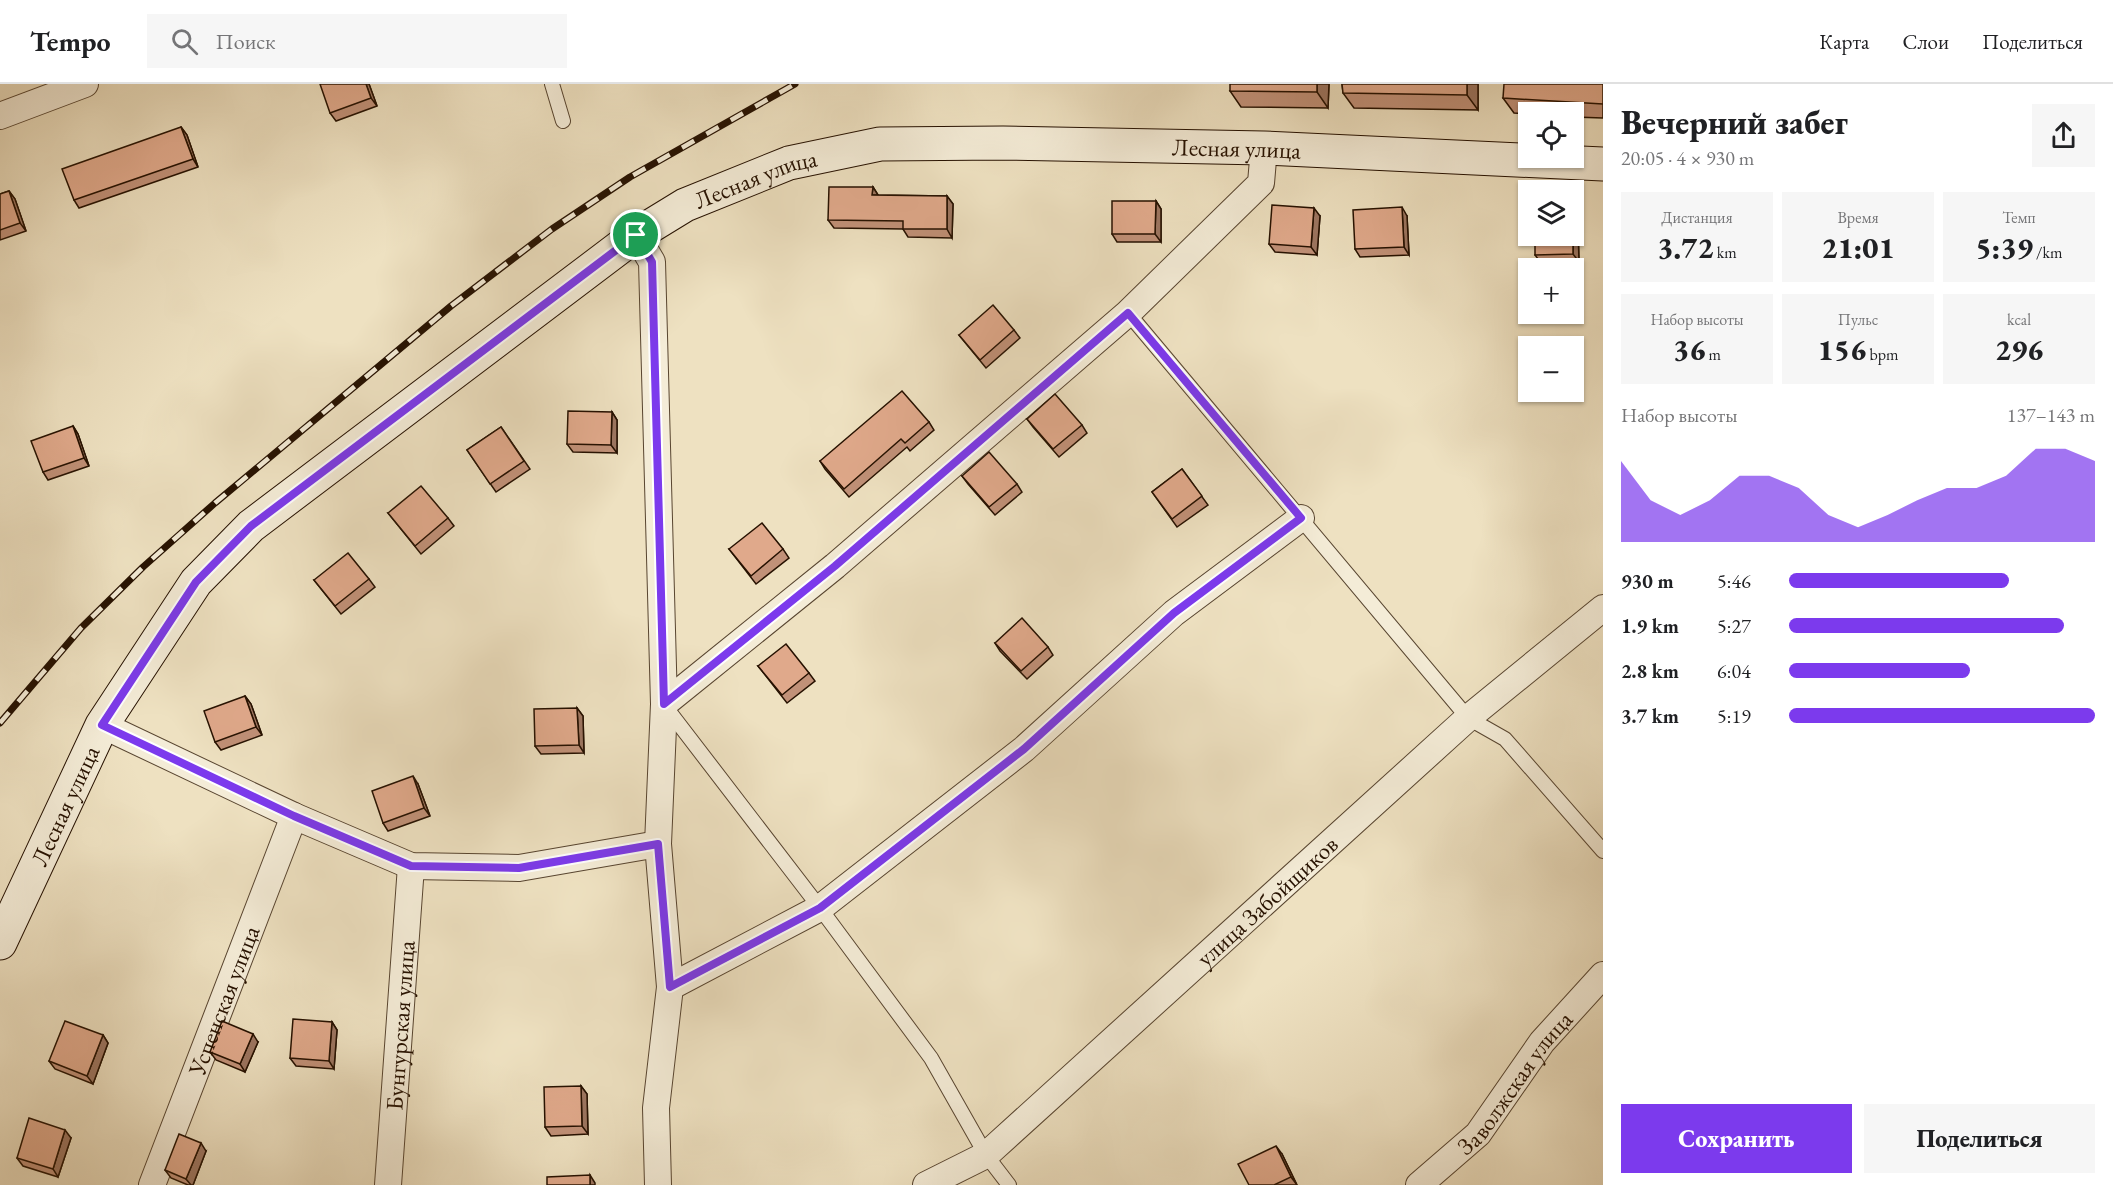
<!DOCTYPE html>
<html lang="ru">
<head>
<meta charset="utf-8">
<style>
  body { margin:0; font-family:"EB Garamond",serif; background:#f6f6f6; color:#202124; height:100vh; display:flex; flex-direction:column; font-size:22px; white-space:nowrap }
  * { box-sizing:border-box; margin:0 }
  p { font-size:20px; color:#757577 }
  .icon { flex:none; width:33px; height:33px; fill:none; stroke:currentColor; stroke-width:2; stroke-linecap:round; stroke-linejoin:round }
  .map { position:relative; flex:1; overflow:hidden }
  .drawer { display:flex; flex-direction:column; background:#fff; width:510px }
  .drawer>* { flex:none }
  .controls { position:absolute; left:1518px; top:18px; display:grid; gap:12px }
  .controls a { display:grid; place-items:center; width:66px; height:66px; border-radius:0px; background:#fff; box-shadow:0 2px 4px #0004; font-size:30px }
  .pin { position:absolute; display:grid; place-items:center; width:51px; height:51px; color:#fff; margin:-26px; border:3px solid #fff; border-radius:50%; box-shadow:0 2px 6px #0007 }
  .round { display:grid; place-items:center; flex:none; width:63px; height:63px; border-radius:0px; background:#f6f6f6 }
  .headline { display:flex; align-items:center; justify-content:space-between; height:102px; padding:0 18px }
  h1 { font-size:33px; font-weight:800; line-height:45px }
  .stats { display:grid; grid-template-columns:repeat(3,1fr); gap:9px; height:102px; padding:6px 18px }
  .stats div { display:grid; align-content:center; border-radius:0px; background:#f6f6f6; text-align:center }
  .stats b { font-size:30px; font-weight:800 }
  .stats small { font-size:16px; font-weight:400 }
  .stats p { font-size:16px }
  .chart { height:168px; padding:12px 18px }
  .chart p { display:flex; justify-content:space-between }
  .chart svg { width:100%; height:108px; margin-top:6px; fill:#7c3aed; opacity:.7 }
  .primary-button { display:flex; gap:12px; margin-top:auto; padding:12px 18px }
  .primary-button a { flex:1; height:69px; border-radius:0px; background:#7c3aed; color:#fff; font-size:24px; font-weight:800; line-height:69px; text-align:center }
  .primary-button a+a { background:#f6f6f6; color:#202124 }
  ul { padding:0 18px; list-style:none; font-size:20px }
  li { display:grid; grid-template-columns:96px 72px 1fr; align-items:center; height:45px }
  li i { height:15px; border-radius:8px; background:#7c3aed }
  header { display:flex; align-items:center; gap:36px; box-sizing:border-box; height:84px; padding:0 30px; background:#fff; border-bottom:2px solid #e0e0e0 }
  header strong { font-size:28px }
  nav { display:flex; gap:33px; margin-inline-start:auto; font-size:21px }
  .search { width:420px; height:54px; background:#f6f6f6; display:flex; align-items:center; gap:15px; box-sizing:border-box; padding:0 21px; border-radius:0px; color:#757577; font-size:22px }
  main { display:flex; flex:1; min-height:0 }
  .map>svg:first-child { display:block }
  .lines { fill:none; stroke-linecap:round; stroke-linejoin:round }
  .service-casing { stroke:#584530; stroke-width:16 }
  .minor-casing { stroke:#584530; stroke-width:28 }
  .secondary-casing { stroke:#261100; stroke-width:35 }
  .service { stroke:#f4ecd7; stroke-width:14 }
  .minor { stroke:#f4ecd7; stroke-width:26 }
  .secondary { stroke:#f4ecd7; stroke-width:33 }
  .rail-casing { stroke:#261100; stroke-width:7 }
  .rail { stroke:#f4ecd7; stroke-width:4.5; stroke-dasharray:14; stroke-linecap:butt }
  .wall { fill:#c19178; stroke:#261100; stroke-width:1.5 }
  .shaded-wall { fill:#9d7661; stroke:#261100; stroke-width:1.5 }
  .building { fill:#e0a98b; stroke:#261100; stroke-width:1.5 }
  .route-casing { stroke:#fff; stroke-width:12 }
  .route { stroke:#7c3aed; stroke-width:8 }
  .labels { text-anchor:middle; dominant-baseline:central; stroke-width:4.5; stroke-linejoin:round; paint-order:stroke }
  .street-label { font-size:24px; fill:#261100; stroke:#f4ecd7 }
</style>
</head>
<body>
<header>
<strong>Tempo</strong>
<div class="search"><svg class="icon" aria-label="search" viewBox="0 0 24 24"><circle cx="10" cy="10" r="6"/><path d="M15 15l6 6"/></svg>Поиск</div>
<nav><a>Карта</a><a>Слои</a><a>Поделиться</a></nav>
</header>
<main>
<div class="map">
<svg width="1603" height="1101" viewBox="0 0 1603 1101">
  <rect width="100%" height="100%" fill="#eee1c1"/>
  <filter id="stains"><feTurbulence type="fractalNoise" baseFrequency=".00333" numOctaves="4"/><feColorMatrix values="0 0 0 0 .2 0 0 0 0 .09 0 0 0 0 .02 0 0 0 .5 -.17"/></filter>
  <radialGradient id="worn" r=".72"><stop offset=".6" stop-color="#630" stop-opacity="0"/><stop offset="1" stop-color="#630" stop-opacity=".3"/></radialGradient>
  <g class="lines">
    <defs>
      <g id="service">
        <path d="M552,0L563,37"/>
        <path d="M1128,229L1468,634L1505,655L1603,767"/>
        <path d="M665,622L820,824L931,974L986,1071L1009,1101"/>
      </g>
      <g id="minor">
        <path d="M0,32L85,0"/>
        <path d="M636,151L652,178L664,620L658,760L670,903L656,1024L658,1101"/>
        <path d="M664,620L835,482L1128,229L1261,99L1264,64"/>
        <path d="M102,641L294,732L411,782L519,784L658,760"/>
        <path d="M670,903L820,824L1024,665L1174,529L1301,434"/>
        <path id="s1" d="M152,1101L294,732"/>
        <path id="s2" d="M388,1101L411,782"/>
        <path id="s3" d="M926,1101L986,1071L1468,634L1603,524"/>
        <path id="s4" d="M1419,1101L1478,1050L1542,958L1603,891"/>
      </g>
      <g id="secondary">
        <path id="s5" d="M0,859L102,641L196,498L251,442L636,151L685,121L789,79L880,60L1003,59L1264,64L1603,80"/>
      </g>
    </defs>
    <use href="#service" class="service-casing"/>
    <use href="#minor" class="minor-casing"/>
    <use href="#secondary" class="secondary-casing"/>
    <use href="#service" class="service"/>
    <use href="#minor" class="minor"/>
    <use href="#secondary" class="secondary"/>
    <defs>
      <path id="rail" d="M0,639L81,544L143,483L215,419L451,222L552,145L630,93L795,0"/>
    </defs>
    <use href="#rail" class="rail-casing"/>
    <use href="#rail" class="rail"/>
  </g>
  <g class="wall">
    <path d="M369,0L377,22L336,37L330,29Z"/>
    <path d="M1329,0L1328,24L1241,23L1230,7Z"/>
    <path d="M1342,0H1478V26L1354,24L1343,9Z"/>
    <path d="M1603,0V34L1574,33V28H1528V30L1514,29L1503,14Z"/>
    <path d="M181,43L187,51L198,83L79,124L74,116Z"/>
    <path d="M873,103L878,111L947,112L953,120L952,154L908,153L903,145L834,144L828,136Z"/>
    <path d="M9,107L15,115L26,147L0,156V110Z"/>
    <path d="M1156,117L1161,125V158H1117L1112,150Z"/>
    <path d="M1320,132L1317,171L1275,168L1269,160Z"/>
    <path d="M1407,132L1409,171L1360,173L1355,165Z"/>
    <path d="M1578,141L1579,178L1541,179L1535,171Z"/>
    <path d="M1014,246L1020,254L986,284L959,251Z"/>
    <path d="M612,328L617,336V369L573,368L567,360Z"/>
    <path d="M1027,335L1082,341L1087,349L1059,373L1033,343Z"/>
    <path d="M929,338L934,346L910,367L907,363L849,413L825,385L820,377Z"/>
    <path d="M73,342L78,350L89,382L48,396L43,388Z"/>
    <path d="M501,343L530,385L496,408L467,366Z"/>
    <path d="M1182,385L1208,421L1177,443L1152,408Z"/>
    <path d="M962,392L1017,400L1022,408L995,431L968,400Z"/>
    <path d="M388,429L448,434L454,442L421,470Z"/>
    <path d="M729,465H783L789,474L756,500Z"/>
    <path d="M369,495L375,503L341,530L314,496Z"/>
    <path d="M995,559L1048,563L1053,571L1027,595L1000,567Z"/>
    <path d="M758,582L809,589L815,597L787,619Z"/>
    <path d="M245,612L251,620L262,651L221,666L215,658Z"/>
    <path d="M577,624L583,632L584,669L541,670L535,662Z"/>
    <path d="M418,700L430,732L388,747L383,739Z"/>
    <path d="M332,938L337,946L334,985L296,982L290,974Z"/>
    <path d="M103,951L108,959L93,1000L55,985L49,977Z"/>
    <path d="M258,958L245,988L216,976L210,968Z"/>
    <path d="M581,1002L587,1010L588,1050L551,1052L545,1043Z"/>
    <path d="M71,1054L58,1093L23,1082L17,1074Z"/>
    <path d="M206,1067L193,1101H188L171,1094L165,1086Z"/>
    <path d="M1282,1070L1297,1101H1249Z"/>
  </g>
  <g class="shaded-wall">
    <path d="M366,0H369L377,22L371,14Z"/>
    <path d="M1317,0H1329L1328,24L1317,8Z"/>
    <path d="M1467,0H1478V26L1467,11Z"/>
    <path d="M181,43L187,51L198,83L193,75Z"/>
    <path d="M873,103L878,111H872Z"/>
    <path d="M9,107L15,115L26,147L20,139Z"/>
    <path d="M947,112L953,120L952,154L947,145Z"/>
    <path d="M1156,117L1161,125V158L1155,150Z"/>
    <path d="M1402,123L1407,132L1409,171L1404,163Z"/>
    <path d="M1314,124L1320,132L1317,171L1311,163Z"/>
    <path d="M1574,135L1578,141L1579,178L1573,170Z"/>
    <path d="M612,328L617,336V369L611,361Z"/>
    <path d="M73,342L78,350L89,382L84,374Z"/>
    <path d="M245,612L251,620L262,651L256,643Z"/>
    <path d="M577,624L583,632L584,669L579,661Z"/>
    <path d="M413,692L418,700L430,732L424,724Z"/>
    <path d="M332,938L337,946L334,985L329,977Z"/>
    <path d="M253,950L258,958L245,988L240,980Z"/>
    <path d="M103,951L108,959L93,1000L87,992Z"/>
    <path d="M581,1002L587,1010L588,1050L582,1042Z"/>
    <path d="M65,1046L71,1054L58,1093L53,1085Z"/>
    <path d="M201,1059L206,1067L193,1101H191L186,1095Z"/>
    <path d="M1276,1062L1282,1070L1297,1101L1291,1093Z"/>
    <path d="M590,1091L595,1099V1101H590Z"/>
  </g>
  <g class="building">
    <path d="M320,0H366L371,14L330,29Z"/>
    <path d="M1230,0H1317V8L1230,7Z"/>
    <path d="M1342,0H1467V11L1343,9Z"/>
    <path d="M1504,0H1603V20L1503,14Z"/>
    <path d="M181,43L193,75L74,116L62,85Z"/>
    <path d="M829,103H873L872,111L947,112V145H903V137L828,136Z"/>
    <path d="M9,107L20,139L0,146V110Z"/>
    <path d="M1112,117H1156L1155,150H1112Z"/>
    <path d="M1272,121L1314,124L1311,163L1269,160Z"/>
    <path d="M1402,123L1404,163L1355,165L1353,126Z"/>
    <path d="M1535,152H1573V170L1535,171Z"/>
    <path d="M993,221L1014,246L980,276L959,251Z"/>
    <path d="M902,307L929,338L905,359L901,355L844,405L820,377Z"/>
    <path d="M1055,310L1082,341L1053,365L1027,335Z"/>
    <path d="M568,327L612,328L611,361L567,360Z"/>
    <path d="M73,342L84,374L43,388L31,357Z"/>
    <path d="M501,343L524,377L490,400L467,366Z"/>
    <path d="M989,368L1017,400L989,423L962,392Z"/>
    <path d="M1182,385L1202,412L1172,435L1152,408Z"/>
    <path d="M421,402L448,434L415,462L388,429Z"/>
    <path d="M762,439L783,465L751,492L729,465Z"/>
    <path d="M348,469L369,495L335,522L314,496Z"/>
    <path d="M1022,534L1048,563L1021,587L995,559Z"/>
    <path d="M786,560L809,589L782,611L758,582Z"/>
    <path d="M245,612L256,643L215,658L204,627Z"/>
    <path d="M577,624L579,661L535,662L534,625Z"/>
    <path d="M413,692L424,724L383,739L372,707Z"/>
    <path d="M293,935L332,938L329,977L290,974Z"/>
    <path d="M65,937L103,951L87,992L49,977Z"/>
    <path d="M222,937L253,950L240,980L210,968Z"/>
    <path d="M581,1002L582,1042L545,1043L544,1003Z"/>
    <path d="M29,1034L65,1046L53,1085L17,1074Z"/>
    <path d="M179,1050L201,1059L186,1095L165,1086Z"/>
    <path d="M1276,1062L1291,1093L1274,1101H1249L1238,1080Z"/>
    <path d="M590,1091V1101H547V1093Z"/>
  </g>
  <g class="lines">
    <defs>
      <path id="route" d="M636,151L652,178L664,620L835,482L1128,229L1301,434L1174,529L1024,665L820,824L670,903L658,760L519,784L411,782L294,732L102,641L196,498L251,442Z"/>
    </defs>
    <use href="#route" class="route-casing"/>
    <use href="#route" class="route"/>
  </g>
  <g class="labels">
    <g class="street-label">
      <text stroke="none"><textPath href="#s5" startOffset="1592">Лесная улица</textPath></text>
      <text stroke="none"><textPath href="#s5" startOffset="1106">Лесная улица</textPath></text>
      <text stroke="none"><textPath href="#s5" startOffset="152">Лесная улица</textPath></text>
      <text stroke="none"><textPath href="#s3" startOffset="446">улица Забойщиков</textPath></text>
      <text stroke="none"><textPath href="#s1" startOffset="198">Успенская улица</textPath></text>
      <text stroke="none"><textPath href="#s2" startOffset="160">Бунгурская улица</textPath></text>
      <text stroke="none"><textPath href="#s4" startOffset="141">Заволжская улица</textPath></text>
    </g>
  </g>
  <rect width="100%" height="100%" filter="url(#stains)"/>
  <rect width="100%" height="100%" fill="url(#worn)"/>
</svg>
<div class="controls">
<a><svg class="icon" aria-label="locate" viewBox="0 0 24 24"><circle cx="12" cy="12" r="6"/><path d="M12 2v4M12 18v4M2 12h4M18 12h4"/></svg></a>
<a><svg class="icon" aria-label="layers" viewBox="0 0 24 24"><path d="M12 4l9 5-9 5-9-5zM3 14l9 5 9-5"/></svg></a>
<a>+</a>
<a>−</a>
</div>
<div class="pin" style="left:636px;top:151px;background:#1e9e55"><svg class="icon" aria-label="arrive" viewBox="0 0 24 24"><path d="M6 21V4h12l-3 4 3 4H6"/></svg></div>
</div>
<section class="drawer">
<div class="headline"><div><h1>Вечерний забег</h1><p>20:05 · 4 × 930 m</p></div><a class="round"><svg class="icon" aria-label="share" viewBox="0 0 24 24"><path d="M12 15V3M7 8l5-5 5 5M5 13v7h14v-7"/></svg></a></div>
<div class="stats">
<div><p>Дистанция</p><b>3.72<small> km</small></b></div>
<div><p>Время</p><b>21:01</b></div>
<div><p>Темп</p><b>5:39<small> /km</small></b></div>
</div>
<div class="stats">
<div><p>Набор высоты</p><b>36<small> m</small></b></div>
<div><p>Пульс</p><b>156<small> bpm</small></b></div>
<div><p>kcal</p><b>296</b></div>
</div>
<div class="chart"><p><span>Набор высоты</span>137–143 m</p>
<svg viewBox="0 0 160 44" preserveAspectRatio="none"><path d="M0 44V11L10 27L20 33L30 27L40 17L50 17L60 22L70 33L80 38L90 33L100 27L110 22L120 22L130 17L140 6L150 6L160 11V44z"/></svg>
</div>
<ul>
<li><b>930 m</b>5:46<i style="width:72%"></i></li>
<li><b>1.9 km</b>5:27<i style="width:90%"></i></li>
<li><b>2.8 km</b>6:04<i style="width:59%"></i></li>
<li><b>3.7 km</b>5:19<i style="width:100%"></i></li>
</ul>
<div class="primary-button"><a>Сохранить</a><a>Поделиться</a></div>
</section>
</main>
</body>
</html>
